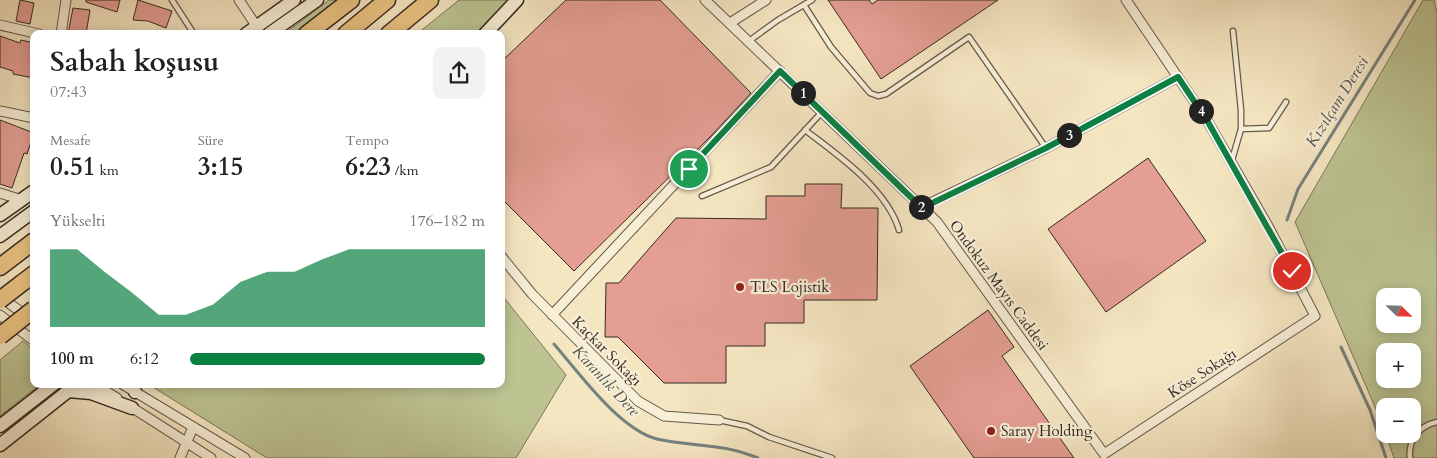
<!DOCTYPE html>
<html lang="tr">
<head>
<meta charset="utf-8">
<style>
  body { margin:0; font-family:Cardo,serif; background:#f2f2f2; color:#222; height:100vh; display:flex; flex-direction:column; font-size:19px; white-space:nowrap }
  * { box-sizing:border-box; margin:0 }
  p { font-size:16px; color:#767676 }
  .icon { flex:none; width:28px; height:28px; fill:none; stroke:currentColor; stroke-width:2; stroke-linecap:round; stroke-linejoin:round }
  .map { position:relative; flex:1; overflow:hidden }
  .side { position:absolute; left:30px; top:30px; width:475px; height:358px; display:flex; flex-direction:column; background:#fff; border-radius:10px; box-shadow:0 2px 12px #0003 }
  .side>* { flex:none }
  .needle { width:32px; rotate:113deg }
  .buttons { position:absolute; left:1376px; top:288px; display:grid; gap:10px }
  .buttons a { display:grid; place-items:center; width:45px; height:45px; border-radius:10px; background:#fff; box-shadow:0 2px 12px #0003; font-size:25px }
  .pin { position:absolute; display:grid; place-items:center; width:42px; height:42px; color:#fff; margin:-21px; border:2px solid #fff; border-radius:50%; box-shadow:0 1px 5px #0007 }
  .km { position:absolute; width:25px; height:25px; margin:-12px; border-radius:50%; background:#222; color:#fff; font-size:14px; line-height:25px; text-align:center }
  .round { display:grid; place-items:center; flex:none; width:52px; height:52px; border-radius:10px; background:#f2f2f2 }
  .headline { display:flex; align-items:center; justify-content:space-between; height:85px; padding:0 20px }
  h1 { font-size:28px; font-weight:600; line-height:38px }
  .metrics { display:grid; grid-template-columns:repeat(3,1fr); gap:8px; height:85px; padding:5px 20px }
  .metrics div { display:grid; align-content:center }
  .metrics b { font-size:25px; font-weight:600 }
  .metrics small { font-size:14px; font-weight:400 }
  .metrics p { font-size:14px }
  .chart { height:140px; padding:10px 20px }
  .chart p { display:flex; justify-content:space-between }
  .chart svg { width:100%; height:90px; margin-top:5px; fill:#0b8043; opacity:.7 }
  ul { padding:0 20px; list-style:none; font-size:16px }
  li { display:grid; grid-template-columns:80px 60px 1fr; align-items:center; height:38px }
  li i { height:12px; border-radius:6px; background:#0b8043 }
  .map>svg:first-child { display:block }
  .green { fill:#bdc492; stroke:#79775a; fill-rule:evenodd }
  .lines { fill:none; stroke-linecap:round; stroke-linejoin:round }
  .stream { stroke:#76827f; stroke-width:3 }
  .building { fill:#e49e93; stroke:#352a23 }
  .service-casing { stroke:#65594b; stroke-width:7 }
  .minor-casing { stroke:#65594b; stroke-width:11 }
  .secondary-casing { stroke:#352a23; stroke-width:15 }
  .motorway-casing { stroke:#352a23; stroke-width:19 }
  .service { stroke:#f8efd7; stroke-width:4.5 }
  .minor { stroke:#f8efd7; stroke-width:9 }
  .secondary { stroke:#f8efd7; stroke-width:12 }
  .motorway { stroke:#eac381; stroke-width:16 }
  .motorway-bridge-casing { stroke:#352a23; stroke-width:19; stroke-linecap:butt }
  .motorway-bridge { stroke:#eac381; stroke-width:16 }
  .route-casing { stroke:#fff; stroke-width:10 }
  .route { stroke:#0b8043; stroke-width:6 }
  .poi-dot { fill:#8f2418; stroke:#f8efd7; stroke-width:2 }
  .labels { text-anchor:middle; dominant-baseline:central; stroke-width:4.5; stroke-linejoin:round; paint-order:stroke }
  .street-label { font-size:15px; fill:#352a23; stroke:#f8efd7 }
  .poi-label { font-size:15px; fill:#352a23; stroke:#f8efd7; text-anchor:start }
  .water-label { font-size:16px; font-style:italic; fill:#504f4a; stroke:#f8efd7 }
</style>
</head>
<body>
<div class="map">
<svg width="1437" height="458" viewBox="0 0 1437 458">
  <rect width="100%" height="100%" fill="#f5e6c2"/>
  <filter id="stains"><feTurbulence type="fractalNoise" baseFrequency=".004" numOctaves="4"/><feColorMatrix values="0 0 0 0 .2 0 0 0 0 .09 0 0 0 0 .02 0 0 0 .5 -.17"/></filter>
  <radialGradient id="worn" r=".72"><stop offset=".6" stop-color="#630" stop-opacity="0"/><stop offset="1" stop-color="#630" stop-opacity=".3"/></radialGradient>
  <g class="green">
    <path d="M329,0H337L293,34H284Z"/>
    <path d="M459,0H509L478,34H417Z"/>
    <path d="M1423,0H1434L1437,13V458H1394L1386,434H1412V406H1385V430L1295,222ZM1385,296H1412V324H1385ZM1385,351H1412V379H1385Z"/>
    <path d="M501,294L566,375L516,458H267L148,384H501Z"/>
    <path d="M23,341L34,350V384H41L0,416V360Z"/>
  </g>
  <g class="lines">
    <g class="stream">
      <path d="M1287,220L1298,189L1415,0"/>
      <path d="M554,344C579,373 620,430 657,439C693,447 723,443 758,458"/>
      <path d="M1341,347L1370,410L1386,458"/>
    </g>
  </g>
  <g class="building">
    <path d="M20,0L34,3L30,24L16,21Z"/>
    <path d="M86,0H120L117,12L86,2Z"/>
    <path d="M138,0L172,11L166,28L148,21L133,20Z"/>
    <path d="M566,0H660L751,93L710,137L574,271L501,198V62Z"/>
    <path d="M828,0H869L872,4L878,0H998L881,79Z"/>
    <path d="M73,8L90,10L86,34H68Z"/>
    <path d="M0,36L20,43L21,40L34,43V78L13,74V71L0,67Z"/>
    <path d="M0,120L34,133L27,154L24,153L12,188L0,184Z"/>
    <path d="M1148,158L1206,241L1106,312L1048,229Z"/>
    <path d="M805,184H842L841,208H878L877,300H804V323H765V346H726V383H664L618,337H605L606,283H619L676,218L766,219V196H805Z"/>
    <path d="M988,310L1014,347L1002,356L1074,458H974L910,366Z"/>
  </g>
  <g class="lines">
    <defs>
      <g id="service">
        <path d="M172,0L194,34"/>
        <path d="M804,5L831,47L870,93L878,96L886,94L969,37L1046,148"/>
        <path d="M749,41L778,20L812,0"/>
        <path d="M1241,129L1269,128L1286,102"/>
        <path d="M805,130C838,155 887,189 899,230"/>
        <path d="M1232,160L1241,129V110L1233,31"/>
        <path d="M702,196L771,167L822,112"/>
        <path d="M719,420L747,426L769,437L832,458"/>
        <path d="M1410,458C1408,440 1419,426 1437,422"/>
      </g>
      <g id="minor">
        <path d="M239,0L257,27"/>
        <path d="M705,0L937,222L1104,454L1315,316L1268,226L1208,122L1126,0"/>
        <path d="M730,23L766,0"/>
        <path d="M0,25L39,34"/>
        <path d="M61,34L66,0"/>
        <path d="M0,111L34,118"/>
        <path d="M0,193L22,200"/>
        <path d="M922,207L1046,148L1178,77"/>
        <path d="M501,256L532,294L638,401L664,416L719,420"/>
        <path d="M0,297L34,321"/>
        <path d="M0,315L34,341"/>
        <path d="M552,315L780,71"/>
        <path d="M94,384L117,398"/>
        <path d="M122,384L245,458"/>
        <path d="M128,405L211,458"/>
        <path d="M180,458L193,427"/>
      </g>
      <g id="secondary">
        <path d="M246,34L294,0"/>
        <path d="M269,34L317,0"/>
        <path d="M485,34L517,0"/>
        <path d="M0,215L34,191"/>
        <path d="M0,236L34,211"/>
        <path d="M133,384L135,392"/>
        <path d="M68,391L91,393L132,408"/>
        <path d="M0,426L54,384"/>
        <path d="M0,445L77,384"/>
      </g>
      <g id="motorway">
        <path d="M307,34L351,0"/>
        <path d="M346,34L387,0"/>
        <path d="M389,34L430,0"/>
        <path d="M0,267L34,241"/>
        <path d="M22,283L34,274"/>
      </g>
    </defs>
    <use href="#service" class="service-casing"/>
    <use href="#minor" class="minor-casing"/>
    <use href="#secondary" class="secondary-casing"/>
    <use href="#motorway" class="motorway-casing"/>
    <use href="#service" class="service"/>
    <use href="#minor" class="minor"/>
    <use href="#secondary" class="secondary"/>
    <use href="#motorway" class="motorway"/>
    <defs>
      <g id="motorway-bridge">
        <path d="M0,300L22,283"/>
        <path d="M0,336L34,309"/>
      </g>
    </defs>
    <use href="#motorway-bridge" class="motorway-bridge-casing"/>
    <use href="#motorway-bridge" class="motorway-bridge"/>
  </g>
  <g class="lines">
    <defs>
      <path id="route" d="M689,169L780,71L922,208L1046,148L1178,77L1208,122L1292,271"/>
    </defs>
    <use href="#route" class="route-casing"/>
    <use href="#route" class="route"/>
  </g>
  <g class="poi-dot">
    <circle cx="740" cy="287" r="5"/>
    <circle cx="991" cy="431" r="5"/>
  </g>
  <g class="labels">
    <g class="street-label">
      <text transform="translate(999 285) rotate(54)">Ondokuz Mayıs Caddesi</text>
      <text transform="translate(607 351) rotate(45)">Kaçkar Sokağı</text>
      <text transform="translate(1202 373) rotate(-33)">Köse Sokağı</text>
    </g>
    <g class="poi-label">
      <text x="750" y="287">TLS Lojistik</text>
      <text x="1001" y="431">Saray Holding</text>
    </g>
    <g class="water-label">
      <text transform="translate(1337 102) rotate(-58)">Kızılçam Deresi</text>
      <text transform="translate(606 381) rotate(47)">Karanlık Dere</text>
    </g>
  </g>
  <rect width="100%" height="100%" filter="url(#stains)"/>
  <rect width="100%" height="100%" fill="url(#worn)"/>
</svg>
<div class="buttons">
<a><svg class="needle" viewBox="-14 -14 28 28"><path d="M0-13l5 13h-10z" fill="#e53935"/><path d="M0 13l5-13h-10z" fill="#767676"/></svg></a>
<a>+</a>
<a>−</a>
</div>
<div class="pin" style="left:689px;top:169px;background:#1e9e55"><svg class="icon" aria-label="arrive" viewBox="0 0 24 24"><path d="M6 21V4h12l-3 4 3 4H6"/></svg></div>
<div class="pin" style="left:1292px;top:271px;background:#d93025"><svg class="icon" aria-label="check" viewBox="0 0 24 24"><path d="M5 12l5 5 9-10"/></svg></div>
<b class="km" style="left:803px;top:93px">1</b>
<b class="km" style="left:921px;top:207px">2</b>
<b class="km" style="left:1069px;top:135px">3</b>
<b class="km" style="left:1201px;top:111px">4</b>
<section class="side">
<div class="headline"><div><h1>Sabah koşusu</h1><p>07:43</p></div><a class="round"><svg class="icon" aria-label="share" viewBox="0 0 24 24"><path d="M12 15V3M7 8l5-5 5 5M5 13v7h14v-7"/></svg></a></div>
<div class="metrics">
<div><p>Mesafe</p><b>0.51<small> km</small></b></div>
<div><p>Süre</p><b>3:15</b></div>
<div><p>Tempo</p><b>6:23<small> /km</small></b></div>
</div>
<div class="chart"><p><span>Yükselti</span>176–182 m</p>
<svg viewBox="0 0 160 44" preserveAspectRatio="none"><path d="M0 44V6L10 6L20 17L30 27L40 38L50 38L60 33L70 22L80 17L90 17L100 11L110 6L120 6L130 6L140 6L150 6L160 6V44z"/></svg>
</div>
<ul>
<li><b>100 m</b>6:12<i style="width:100%"></i></li>
</ul>
</section>
</div>
</body>
</html>
